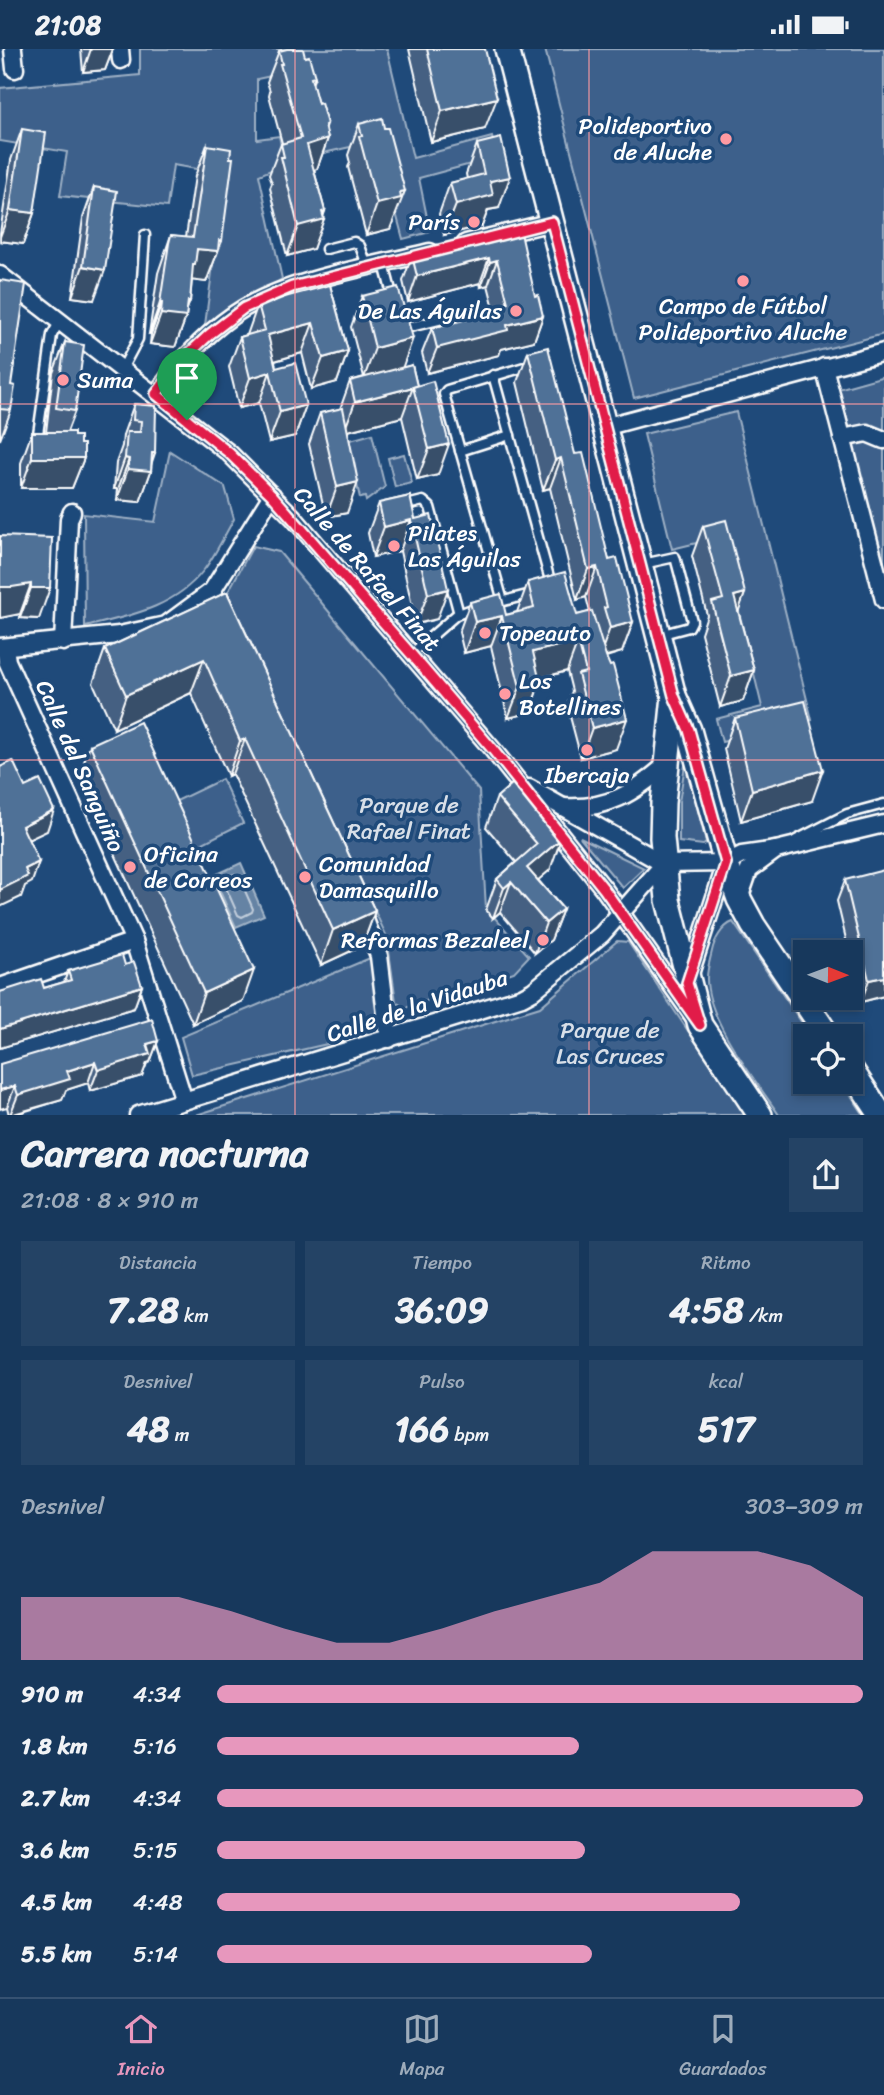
<!DOCTYPE html>
<html lang="es">
<head>
<meta charset="utf-8">
<style>
  body { margin:0; font-family:Sriracha,sans-serif; background:#244365; color:#f1f3f6; height:100vh; display:flex; flex-direction:column; font-size:26px; white-space:nowrap }
  * { box-sizing:border-box; margin:0 }
  p { font-size:23px; color:#9eacbb }
  .icon { flex:none; width:38px; height:38px; fill:none; stroke:currentColor; stroke-width:2; stroke-linecap:round; stroke-linejoin:round }
  .map { position:relative; height:1066px; overflow:hidden }
  .details { display:flex; flex-direction:column; background:#17385c; flex:1 }
  .details>* { flex:none }
  .needle { width:46px; rotate:91deg }
  .controls { position:absolute; left:793px; top:891px; display:grid; gap:14px }
  .controls a { display:grid; place-items:center; width:70px; height:70px; border-radius:0px; background:#17385c; box-shadow:0 4px 10px #0003,0 0 0 2px #365272; font-size:35px }
  .pin { position:absolute; display:grid; place-items:center; width:60px; height:60px; color:#fff; margin:-72px -30px; border-radius:50% 50% 50% 0; rotate:-45deg; box-shadow:0 0 7px #0007 }
  .pin .icon { rotate:45deg }
  .round { display:grid; place-items:center; flex:none; width:74px; height:74px; border-radius:0px; background:#244365 }
  .headline { display:flex; align-items:center; justify-content:space-between; height:119px; padding:0 21px }
  h1 { font-size:38px; font-weight:700; line-height:52px }
  .metrics { display:grid; grid-template-columns:repeat(3,1fr); gap:10px; height:119px; padding:7px 21px }
  .metrics div { display:grid; align-content:center; border-radius:0px; background:#244365; text-align:center }
  .metrics b { font-size:35px; font-weight:700 }
  .metrics small { font-size:19px; font-weight:400 }
  .metrics p { font-size:19px }
  .chart { height:196px; padding:14px 21px }
  .chart p { display:flex; justify-content:space-between }
  .chart svg { width:100%; height:126px; margin-top:7px; fill:#e797bd; opacity:.7 }
  ul { padding:0 21px; list-style:none; font-size:23px }
  li { display:grid; grid-template-columns:112px 84px 1fr; align-items:center; height:52px }
  li i { height:18px; border-radius:9px; background:#e797bd }
  .status { display:flex; justify-content:space-between; align-items:center; height:49px; padding:0 35px; background:#17385c; direction:ltr }
  .status svg { height:19px; fill:currentColor }
  .tab-bar { display:flex; justify-content:space-around; align-items:center; height:98px; border-top:2px solid #365272; background:#17385c; font-size:19px; color:#9eacbb }
  .tab-bar a { display:grid; justify-items:center; gap:4px }
  .tab-bar .current { color:#e797bd }
  .map>svg:first-child { display:block }
  .green { fill:#3c618b; stroke:#9eb0c5; stroke-width:2 }
  .water { fill:#6583a4; stroke:#a3b5c8; stroke-width:2 }
  .lines { fill:none; stroke-linecap:round; stroke-linejoin:round }
  .shore { stroke:#c1cddb; stroke-width:2 }
  .lane-casing { stroke:#fff; stroke-width:13 }
  .street-casing { stroke:#fff; stroke-width:21 }
  .secondary-casing { stroke:#fff; stroke-width:28 }
  .lane { stroke:#1f4a7a; stroke-width:8 }
  .street { stroke:#1f4a7a; stroke-width:16 }
  .secondary { stroke:#1f4a7a; stroke-width:23 }
  .wall { fill:#456182; stroke:#fff; stroke-width:2 }
  .shaded-wall { fill:#384f6a; stroke:#fff; stroke-width:2 }
  .building { fill:#507197; stroke:#fff; stroke-width:2 }
  .route-casing { stroke:#fff; stroke-width:14 }
  .route { stroke:#e11d48; stroke-width:9 }
  .grid { fill:none; stroke:#ff9aa2; stroke-width:2; stroke-opacity:0.55 }
  .poi-dot { fill:#ff9aa2; stroke:#1f4a7a; stroke-width:2.5 }
  .labels { text-anchor:middle; dominant-baseline:central; stroke-width:7; stroke-linejoin:round; paint-order:stroke }
  .poi-label { font-size:23px; fill:#fff; stroke:#1f4a7a; text-anchor:start }
  .street-label { font-size:23px; fill:#fff; stroke:#1f4a7a }
  .park-label { font-size:23px; fill:#d8dfe8; stroke:#1f4a7a }
</style>
</head>
<body>
<div class="status"><b>21:08</b><svg viewBox="0 0 49 12"><path d="M0 12V9h3v3zM5 12V6h3v6zM10 12V3h3v9zM15 12V0h3v12zM26 1h20v11H26zM47 4h2v5h-2z"/></svg></div>
<div class="map">
<svg width="884" height="1066" viewBox="0 0 884 1066">
  <rect width="100%" height="100%" fill="#1f4a7a"/>
  <filter id="ink" filterUnits="userSpaceOnUse"><feTurbulence type="fractalNoise" baseFrequency=".0143" numOctaves="2"/><feDisplacementMap in="SourceGraphic" scale="14" xChannelSelector="R" yChannelSelector="G"/><feConvolveMatrix kernelMatrix="1 2 1 2 8 2 1 2 1" color-interpolation-filters="sRGB"/></filter>
  <g filter="url(#ink)">
    <g class="green">
      <path d="M140,0H387L413,109L492,88L497,108L419,129L430,183L403,190L377,92L319,105L294,22L257,30V90L279,87L285,115L259,126L282,230L205,276L225,125L173,116L167,158L60,147L67,103L0,92V39L140,26Z"/>
      <path d="M545,0H884V285L634,349Z"/>
      <path d="M884,327V551L831,342Z"/>
      <path d="M736,363L812,671L722,693L716,670L762,658L721,488L672,500L644,385Z"/>
      <path d="M372,385L385,438L366,452L365,448L360,449L347,392Z"/>
      <path d="M170,402L225,438L234,470C224,487 215,507 203,522C174,559 128,567 85,578L84,465L155,473Z"/>
      <path d="M404,405L412,434L395,438L388,409Z"/>
      <path d="M253,497L279,503L479,742L486,859L529,907L514,923L405,959L396,953L387,888L230,555L228,543Z"/>
      <path d="M686,710L706,794L703,796L679,793V753Z"/>
      <path d="M222,730L243,774L189,801L168,756Z"/>
      <path d="M580,788L644,819L623,839Z"/>
      <path d="M733,873L811,987H805V1032L842,1033L864,1066H779C756,1032 706,970 707,929C707,920 710,911 712,902C714,892 722,877 733,873Z"/>
      <path d="M617,892L628,893L745,1066H196L540,958Z"/>
      <path d="M375,907L384,982L192,1026L181,988Z"/>
    </g>
    <path class="water" d="M241,814L264,866L236,878L213,827Z"/>
    <g class="lines">
      <path class="shore" d="M235,825L238,826L253,860L252,863L242,868L238,866L223,832L224,829Z"/>
      <defs>
        <g id="lane">
          <path d="M326,200L354,193L360,197L368,219"/>
          <path d="M384,215L393,249"/>
          <path d="M402,280L479,261"/>
          <path d="M122,320L138,290L145,186"/>
          <path d="M493,326L551,535"/>
          <path d="M37,392L52,286L60,272"/>
          <path d="M460,402L510,386"/>
          <path d="M403,457L423,452L430,458L459,565"/>
          <path d="M643,515L675,508L692,572L689,578L659,586"/>
          <path d="M503,552L444,345L447,341L531,316"/>
          <path d="M500,553L531,545"/>
          <path d="M411,605L456,566L477,558"/>
          <path d="M796,791L847,765L884,755"/>
        </g>
        <g id="street">
          <path d="M13,0L15,20"/>
          <path d="M120,0L121,11"/>
          <path d="M466,194L552,173"/>
          <path d="M0,226L229,404L293,468L493,701L604,840L694,968"/>
          <path d="M824,318L884,551"/>
          <path d="M156,345C180,313 209,280 244,259C293,230 374,217 430,203"/>
          <path d="M604,378L884,303"/>
          <path d="M842,389L867,384L884,391"/>
          <path d="M212,542L224,567"/>
          <path d="M63,593L69,470L72,463"/>
          <path d="M0,598L119,586L166,576L212,542L272,446"/>
          <path d="M5,599L7,612L134,892L184,1052"/>
          <path d="M529,739L664,815"/>
          <path d="M563,758C608,761 634,744 667,715"/>
          <path d="M664,815L726,814L742,806L776,801L884,775"/>
          <path d="M739,850L749,821L776,801"/>
          <path d="M361,860L379,907L389,990"/>
          <path d="M689,928L726,814"/>
          <path d="M0,938L134,892"/>
          <path d="M138,1066L522,948L533,942L602,885L664,815"/>
        </g>
        <g id="secondary">
          <path d="M507,0L674,647L689,681L726,814L739,850L753,876L828,987"/>
          <path d="M674,647L663,754L662,789L668,851L700,976L760,1066"/>
          <path d="M850,1019L881,1066"/>
        </g>
      </defs>
      <use href="#lane" class="lane-casing"/>
      <use href="#street" class="street-casing"/>
      <use href="#secondary" class="secondary-casing"/>
      <use href="#lane" class="lane"/>
      <use href="#street" class="street"/>
      <use href="#secondary" class="secondary"/>
    </g>
    <g class="wall">
      <path d="M81,0H113L105,21L83,23Z"/>
      <path d="M409,0H485V80L431,93Z"/>
      <path d="M279,2L305,8L315,28L312,35L328,89L317,120L314,121L325,162L313,200L287,207L270,139L272,134L269,126L281,95L282,94L269,46L270,42L267,33Z"/>
      <path d="M359,75L394,173L390,180L366,186L348,118L350,114L348,106Z"/>
      <path d="M22,80L34,164L23,195L0,192V184L11,111Z"/>
      <path d="M477,95L499,159L488,161L482,177L444,186L439,165L450,134L467,130L466,125Z"/>
      <path d="M207,96L222,192L206,233L192,231L190,252L187,260L186,268L175,298L150,295L151,285H149L158,224L171,186L186,188L195,127Z"/>
      <path d="M94,138V251L72,248L83,169Z"/>
      <path d="M485,193L535,247L543,267L534,292L501,300L499,306L427,324L422,304L432,279L495,263L488,236L481,238L480,234L408,253L403,232L412,207Z"/>
      <path d="M0,231L11,336V361L0,391Z"/>
      <path d="M330,236L348,302L337,333L311,340L302,304L275,312L276,319L306,356L295,387L269,393L259,354L239,359L229,318L240,288L247,286L258,255Z"/>
      <path d="M362,247L402,319L412,316L438,426L417,431L402,368L348,382L347,464L326,468L309,395L320,364L340,360L350,332L364,328L351,278Z"/>
      <path d="M65,293L75,362L67,383L74,387L80,395L84,409L72,439H21V414L32,383H46L53,324Z"/>
      <path d="M528,303L575,405L609,511L633,573L622,603L606,608L616,700L581,709L567,656L572,642L567,622L539,630L540,633L529,664L508,669L491,597L464,604L459,583L470,553L506,566L517,563L528,533L577,566L590,563L586,548L577,551L550,439L543,441L517,333Z"/>
      <path d="M134,355L156,357L151,422L140,453L117,451L118,440H114L116,414L122,397L123,386Z"/>
      <path d="M410,447L437,570L416,575L400,502L373,508L368,484L379,454Z"/>
      <path d="M703,477L745,544L738,562L754,621L743,652L720,658L701,584L707,566L692,507Z"/>
      <path d="M52,489L39,570L20,569V565L0,569Z"/>
      <path d="M227,543L375,862L362,897L321,916L232,725L228,727L191,644L114,680L93,634L105,600Z"/>
      <path d="M735,669L812,752L741,772L724,700Z"/>
      <path d="M90,696L243,952L193,975L79,727Z"/>
      <path d="M513,734L550,821L538,831L563,860L551,891L535,904L500,863L493,869L486,861L497,830L516,813L486,778L497,748Z"/>
      <path d="M845,831L884,947L861,953L850,909V903H849L837,852Z"/>
      <path d="M125,916L142,937L134,959L0,999V943L44,939L64,933L68,922Z"/>
      <path d="M158,992L150,1013L147,1014L142,1027L90,1042L88,1034L66,1041L62,1051L13,1066H9L7,1058L0,1015Z"/>
    </g>
    <g class="shaded-wall">
      <path d="M91,0H113L105,21L83,23Z"/>
      <path d="M497,49L485,80L431,93L442,62Z"/>
      <path d="M327,75L322,91L328,89L317,120L296,126L307,96L325,76Z"/>
      <path d="M510,128L499,159L488,161L482,177L444,186L456,156L490,132Z"/>
      <path d="M405,142L390,180L366,186L377,155L400,143Z"/>
      <path d="M10,161L34,164L23,195L0,192V188Z"/>
      <path d="M325,162L322,170H324L313,200L287,207L298,177Z"/>
      <path d="M197,200L218,202L206,233L189,231Z"/>
      <path d="M489,209L480,234L408,253L417,227Z"/>
      <path d="M497,211L488,236L481,238L490,213Z"/>
      <path d="M83,217L105,221L94,251L72,248Z"/>
      <path d="M188,252H190L184,267L186,268L175,298L150,295L161,265Z"/>
      <path d="M160,254H162L151,285H149Z"/>
      <path d="M543,267L534,292L501,300L499,306L427,324L437,299L507,276Z"/>
      <path d="M313,274L302,304L257,317L268,286Z"/>
      <path d="M413,289L402,320L364,329L375,299Z"/>
      <path d="M348,302L337,333L311,340L323,309Z"/>
      <path d="M270,323L259,354L239,359L250,329Z"/>
      <path d="M413,338L402,368L344,383L355,353Z"/>
      <path d="M306,356L295,387L269,393L280,363Z"/>
      <path d="M449,395L438,426L417,431L429,400Z"/>
      <path d="M152,404H155L149,422H151L140,453L117,451L128,420Z"/>
      <path d="M32,409H84L72,439H21Z"/>
      <path d="M125,409L129,410L118,440H114Z"/>
      <path d="M561,409L550,439L543,441L555,411Z"/>
      <path d="M358,433L347,464L326,468L337,438Z"/>
      <path d="M411,471L400,502L373,508L384,478Z"/>
      <path d="M597,518L586,548L577,551L588,520Z"/>
      <path d="M31,535L20,565L0,569V538Z"/>
      <path d="M31,539H50L39,570L20,569Z"/>
      <path d="M448,540L437,570L416,575L428,545Z"/>
      <path d="M745,544L734,575V547Z"/>
      <path d="M502,567L491,597L464,604L475,573Z"/>
      <path d="M633,573L622,603L599,609L610,579Z"/>
      <path d="M578,592L567,622L521,634L533,603Z"/>
      <path d="M204,610L191,644L114,680L126,646Z"/>
      <path d="M754,621L743,652L720,658L731,627Z"/>
      <path d="M540,633L529,664L508,669L520,638Z"/>
      <path d="M627,670L616,700L581,709L592,679Z"/>
      <path d="M245,690L232,725L228,727L240,692Z"/>
      <path d="M823,721L812,752L741,772L752,741Z"/>
      <path d="M54,761L47,782L15,797L22,777Z"/>
      <path d="M561,790L550,821L522,845L527,819Z"/>
      <path d="M39,813L32,833L25,837L21,848L0,858V841L25,820Z"/>
      <path d="M511,833L500,863L493,869L504,839Z"/>
      <path d="M563,860L551,891L535,904L546,874Z"/>
      <path d="M375,862L362,897L321,916L333,881Z"/>
      <path d="M254,921L243,952L193,975L204,944Z"/>
      <path d="M884,928V947L861,953L869,931Z"/>
      <path d="M142,937L134,959L0,999V980Z"/>
      <path d="M158,992L150,1013L147,1014L142,1027L90,1042L98,1021L147,995Z"/>
      <path d="M95,1013L88,1034L66,1041L62,1051L10,1066L18,1046L67,1022Z"/>
      <path d="M15,1037L7,1058L0,1060V1041Z"/>
    </g>
    <g class="building">
      <path d="M287,0H303L305,8L309,7L315,28L311,29L318,55L321,54L327,75L325,76L328,89L307,96L325,162L322,163L324,170L298,177L281,108H284L281,95L301,89L280,15H282L279,2Z"/>
      <path d="M427,0H485L497,49L442,62Z"/>
      <path d="M382,69L384,79H388L405,142L400,143L401,149L377,155L359,87H362L359,75Z"/>
      <path d="M22,80L46,84L34,164L10,161Z"/>
      <path d="M501,89L510,128L490,132L493,146L456,156L450,134L484,125L477,95Z"/>
      <path d="M207,96L231,100L230,109H233L222,192L219,191L218,202L197,200L195,216H193L190,252H188L186,268L161,265L162,254H160L169,194L171,186L193,188Z"/>
      <path d="M94,138L117,142L105,221L83,217Z"/>
      <path d="M521,184L535,247L538,246L543,267L507,276L508,281L437,299L432,279L503,261L502,255L508,254L497,211L490,213L489,209L417,227L412,207L484,189L485,193Z"/>
      <path d="M0,231L26,235L11,336L15,337L11,361L0,360Z"/>
      <path d="M330,236L348,302L323,309L313,274L268,286L276,319L295,314L306,356L280,363L270,323L250,329L240,288L265,281L258,255Z"/>
      <path d="M398,238L413,289L375,299L362,247Z"/>
      <path d="M65,293L84,296L75,362L56,359Z"/>
      <path d="M548,298L575,405L583,404L609,511L617,509L633,573L610,579L604,559L607,558L597,518L588,520L561,409L555,411L528,303Z"/>
      <path d="M412,316L417,337L355,353L350,332Z"/>
      <path d="M433,332L449,395L429,400L413,338Z"/>
      <path d="M134,355L156,357L155,404H152L151,422L128,420L129,410L125,409L127,383H140L141,372L133,371Z"/>
      <path d="M343,359L358,433L337,438L320,364Z"/>
      <path d="M32,383H74V387H80V395H84V409H32Z"/>
      <path d="M410,447L415,470L431,466L448,540L428,545L411,471L384,478L379,454Z"/>
      <path d="M726,471L745,544L734,547L754,621L731,627L712,553L723,550L703,477Z"/>
      <path d="M0,487L52,489L50,539H31V535L12,538H0Z"/>
      <path d="M565,523L577,566L592,562L606,608L610,617L613,616L627,670L592,679L578,625L586,623L578,592L533,603L540,633L520,638L502,567L475,573L470,553L501,545L506,566L534,559L528,533Z"/>
      <path d="M227,543L375,862L333,881L245,690L240,692L204,610L126,646L105,600Z"/>
      <path d="M805,652L823,721L752,741L735,669Z"/>
      <path d="M140,673L254,921L204,944L90,696Z"/>
      <path d="M13,712L25,738L40,731L54,761L22,777L39,813L25,820L28,827L0,841V718Z"/>
      <path d="M513,734L561,790L527,819L563,860L546,874L511,833L504,839L497,830L537,795L497,748Z"/>
      <path d="M884,821V928L869,931L845,831Z"/>
      <path d="M122,906L125,916L134,913L142,937L0,980V943L41,930L44,939L71,931L68,922Z"/>
      <path d="M152,970L158,992L147,995L150,1005L98,1021L95,1013L67,1022L70,1030L18,1046L15,1037L0,1041V1015Z"/>
    </g>
  </g>
  <g class="lines" filter="url(#ink)">
    <defs>
      <path id="route" d="M552,173L674,647L689,681L726,814L687,934L700,976L604,840L493,701L411,605L272,446L229,404L156,345L182,311L210,285L244,259L292,238Z"/>
    </defs>
    <use href="#route" class="route-casing"/>
    <use href="#route" class="route"/>
  </g>
  <path class="grid" d="M295,0V1066M589,0V1066M0,355H884M0,711H884"/>
  <g class="poi-dot">
    <circle cx="726" cy="90" r="7"/>
    <circle cx="474" cy="173" r="7"/>
    <circle cx="743" cy="232" r="7"/>
    <circle cx="516" cy="262" r="7"/>
    <circle cx="63" cy="331" r="7"/>
    <circle cx="394" cy="497" r="7"/>
    <circle cx="485" cy="584" r="7"/>
    <circle cx="505" cy="645" r="7"/>
    <circle cx="587" cy="701" r="7"/>
    <circle cx="130" cy="818" r="7"/>
    <circle cx="305" cy="828" r="7"/>
    <circle cx="543" cy="891" r="7"/>
  </g>
  <g class="labels">
    <g class="poi-label">
      <text x="712" y="77" text-anchor="end">Polideportivo<tspan x="712" dy="26">de Aluche</tspan></text>
      <text x="460" y="173" text-anchor="end">París</text>
      <text x="743" y="257" text-anchor="middle">Campo de Fútbol<tspan x="743" dy="26">Polideportivo Aluche</tspan></text>
      <text x="502" y="262" text-anchor="end">De Las Águilas</text>
      <text x="77" y="331">Suma</text>
      <text x="408" y="484">Pilates<tspan x="408" dy="26">Las Águilas</tspan></text>
      <text x="499" y="584">Topeauto</text>
      <text x="519" y="632">Los<tspan x="519" dy="26">Botellines</tspan></text>
      <text x="587" y="726" text-anchor="middle">Ibercaja</text>
      <text x="144" y="805">Oficina<tspan x="144" dy="26">de Correos</tspan></text>
      <text x="319" y="815">Comunidad<tspan x="319" dy="26">Damasquillo</tspan></text>
      <text x="529" y="891" text-anchor="end">Reformas Bezaleel</text>
    </g>
    <g class="street-label">
      <text transform="translate(367 520) rotate(49)">Calle de Rafael Finat</text>
      <text transform="translate(80 717) rotate(66)">Calle del Sanguiño</text>
      <text transform="translate(417 957) rotate(-18)">Calle de la Vidauba</text>
    </g>
    <g class="park-label">
      <text x="409" y="756">Parque de<tspan x="409" dy="26">Rafael Finat</tspan></text>
      <text x="610" y="981">Parque de<tspan x="610" dy="26">Las Cruces</tspan></text>
    </g>
  </g>
</svg>
<div class="controls">
<a><svg class="needle" viewBox="-14 -14 28 28"><path d="M0-13l5 13h-10z" fill="#e53935"/><path d="M0 13l5-13h-10z" fill="#9eacbb"/></svg></a>
<a><svg class="icon" aria-label="locate" viewBox="0 0 24 24"><circle cx="12" cy="12" r="6"/><path d="M12 2v4M12 18v4M2 12h4M18 12h4"/></svg></a>
</div>
<div class="pin" style="left:187px;top:371px;background:#1e9e55"><svg class="icon" aria-label="arrive" viewBox="0 0 24 24"><path d="M6 21V4h12l-3 4 3 4H6"/></svg></div>
</div>
<section class="details">
<div class="headline"><div><h1>Carrera nocturna</h1><p>21:08 · 8 × 910 m</p></div><a class="round"><svg class="icon" aria-label="share" viewBox="0 0 24 24"><path d="M12 15V3M7 8l5-5 5 5M5 13v7h14v-7"/></svg></a></div>
<div class="metrics">
<div><p>Distancia</p><b>7.28<small> km</small></b></div>
<div><p>Tiempo</p><b>36:09</b></div>
<div><p>Ritmo</p><b>4:58<small> /km</small></b></div>
</div>
<div class="metrics">
<div><p>Desnivel</p><b>48<small> m</small></b></div>
<div><p>Pulso</p><b>166<small> bpm</small></b></div>
<div><p>kcal</p><b>517</b></div>
</div>
<div class="chart"><p><span>Desnivel</span>303–309 m</p>
<svg viewBox="0 0 160 44" preserveAspectRatio="none"><path d="M0 44V22L10 22L20 22L30 22L40 27L50 33L60 38L70 38L80 33L90 27L100 22L110 17L120 6L130 6L140 6L150 11L160 22V44z"/></svg>
</div>
<ul>
<li><b>910 m</b>4:34<i style="width:100%"></i></li>
<li><b>1.8 km</b>5:16<i style="width:56%"></i></li>
<li><b>2.7 km</b>4:34<i style="width:100%"></i></li>
<li><b>3.6 km</b>5:15<i style="width:57%"></i></li>
<li><b>4.5 km</b>4:48<i style="width:81%"></i></li>
<li><b>5.5 km</b>5:14<i style="width:58%"></i></li>
</ul>
</section>
<nav class="tab-bar">
<a class="current"><svg class="icon" aria-label="home" viewBox="0 0 24 24"><path d="M3 11l9-7 9 7M6 9v11h12V9"/></svg>Inicio</a>
<a><svg class="icon" aria-label="map" viewBox="0 0 24 24"><path d="M3 6l6-2 6 2 6-2v14l-6 2-6-2-6 2zM9 4v14M15 6v14"/></svg>Mapa</a>
<a><svg class="icon" aria-label="saved" viewBox="0 0 24 24"><path d="M7 4h10v16l-5-4-5 4z"/></svg>Guardados</a>
</nav>
</body>
</html>
